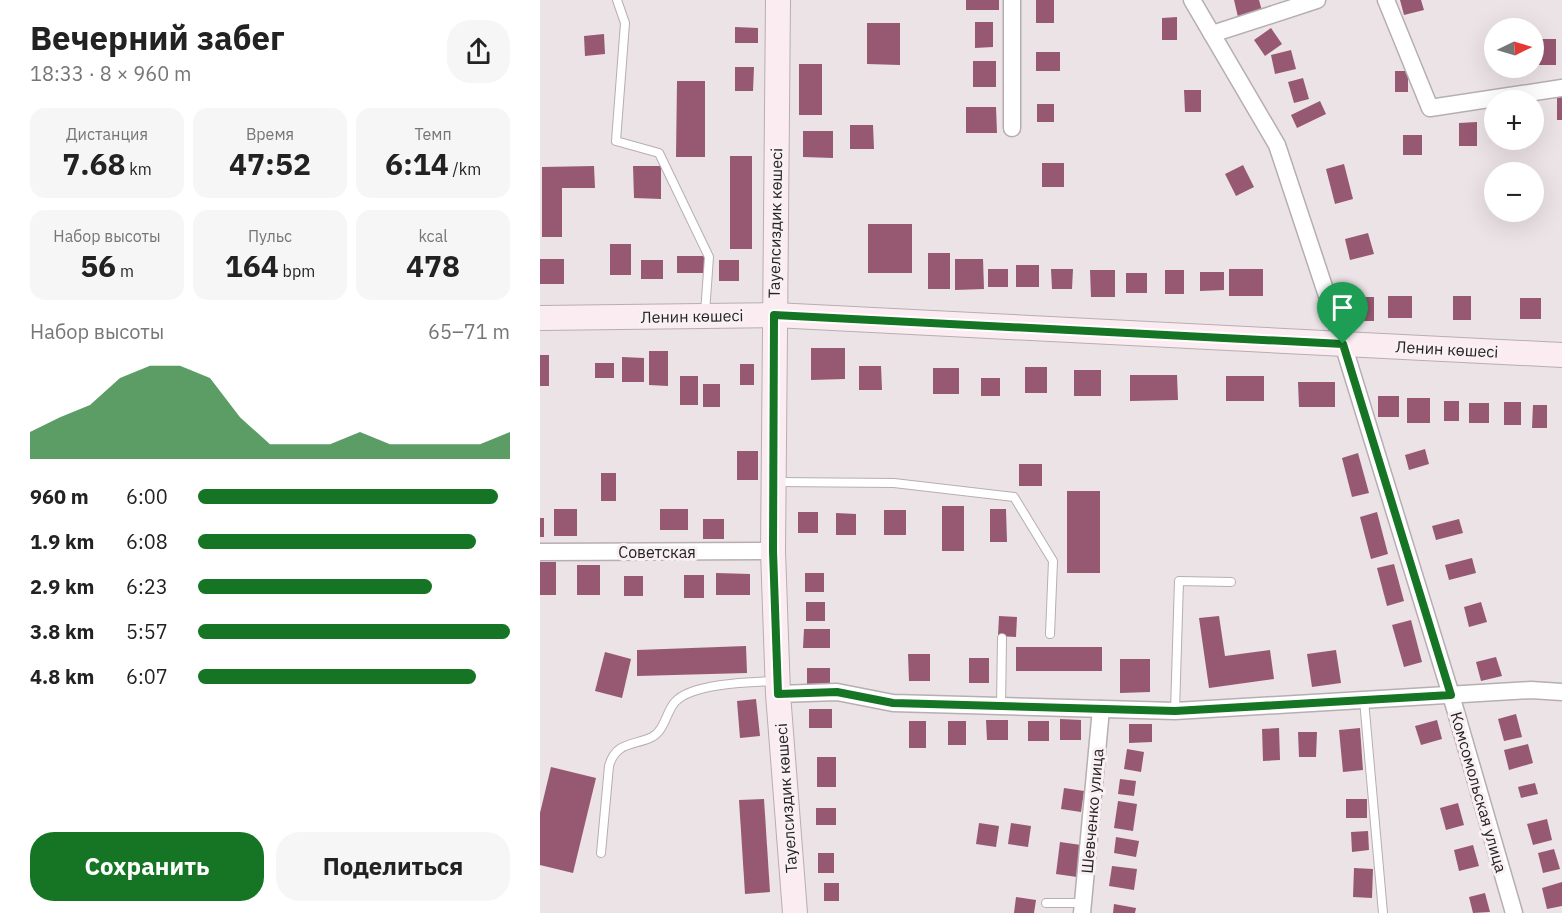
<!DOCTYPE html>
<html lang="ru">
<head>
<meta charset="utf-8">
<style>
  body { margin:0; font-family:"IBM Plex Sans",sans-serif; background:#f6f6f6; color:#222; height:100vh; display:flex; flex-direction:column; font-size:22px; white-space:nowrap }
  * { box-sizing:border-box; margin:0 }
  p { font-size:20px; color:#767676 }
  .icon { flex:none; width:33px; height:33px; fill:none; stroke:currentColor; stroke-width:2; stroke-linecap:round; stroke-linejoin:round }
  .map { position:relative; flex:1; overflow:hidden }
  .panel { display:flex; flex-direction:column; background:#fff; width:540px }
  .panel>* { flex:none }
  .needle { width:39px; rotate:85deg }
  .fabs { position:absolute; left:944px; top:18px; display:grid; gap:12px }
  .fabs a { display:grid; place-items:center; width:60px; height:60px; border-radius:50%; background:#fff; box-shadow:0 6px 24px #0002; font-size:30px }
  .pin { position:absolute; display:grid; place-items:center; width:51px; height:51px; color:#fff; margin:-62px -26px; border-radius:50% 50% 50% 0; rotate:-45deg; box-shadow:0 0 6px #0007 }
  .pin .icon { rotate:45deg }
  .round { display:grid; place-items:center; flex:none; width:63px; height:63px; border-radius:24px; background:#f6f6f6 }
  .headline { display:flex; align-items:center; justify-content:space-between; height:102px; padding:0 30px }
  h1 { font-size:33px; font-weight:800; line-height:45px }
  .stats { display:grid; grid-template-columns:repeat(3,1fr); gap:9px; height:102px; padding:6px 30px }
  .stats div { display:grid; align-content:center; border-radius:15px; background:#f6f6f6; text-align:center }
  .stats b { font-size:30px; font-weight:800 }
  .stats small { font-size:16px; font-weight:400 }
  .stats p { font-size:16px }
  .chart { height:168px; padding:12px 30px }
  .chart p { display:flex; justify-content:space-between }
  .chart svg { width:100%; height:108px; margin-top:6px; fill:#167524; opacity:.7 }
  .primary-button { display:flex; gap:12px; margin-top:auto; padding:12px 30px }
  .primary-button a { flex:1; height:69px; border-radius:24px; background:#167524; color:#fff; font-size:24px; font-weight:800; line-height:69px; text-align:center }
  .primary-button a+a { background:#f6f6f6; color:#222 }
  ul { padding:0 30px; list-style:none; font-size:20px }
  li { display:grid; grid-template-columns:96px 72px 1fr; align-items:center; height:45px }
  li i { height:15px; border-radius:8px; background:#167524 }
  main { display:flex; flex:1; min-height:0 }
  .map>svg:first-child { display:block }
  .building { fill:#975871 }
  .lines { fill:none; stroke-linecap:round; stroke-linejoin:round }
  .lane-casing { stroke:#b7aeb1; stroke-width:10 }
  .street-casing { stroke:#b7aeb1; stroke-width:19 }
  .secondary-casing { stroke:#b7aeb1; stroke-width:26 }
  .lane { stroke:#fff; stroke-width:8 }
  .street { stroke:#fff; stroke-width:16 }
  .secondary { stroke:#fbecf1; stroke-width:24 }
  .route-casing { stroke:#fff; stroke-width:12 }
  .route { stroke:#167524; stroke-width:8 }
  .labels { text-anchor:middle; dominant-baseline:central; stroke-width:6; stroke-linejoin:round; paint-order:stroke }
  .street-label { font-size:16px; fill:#262324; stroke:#f9f0f3 }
</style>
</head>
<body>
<main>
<section class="panel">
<div class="headline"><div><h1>Вечерний забег</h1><p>18:33 · 8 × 960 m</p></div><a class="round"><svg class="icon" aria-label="share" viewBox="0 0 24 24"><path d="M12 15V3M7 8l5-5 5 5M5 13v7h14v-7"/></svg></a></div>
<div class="stats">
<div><p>Дистанция</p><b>7.68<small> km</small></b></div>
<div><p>Время</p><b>47:52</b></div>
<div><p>Темп</p><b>6:14<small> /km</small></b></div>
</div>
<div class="stats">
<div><p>Набор высоты</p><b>56<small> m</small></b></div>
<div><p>Пульс</p><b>164<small> bpm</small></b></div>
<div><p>kcal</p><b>478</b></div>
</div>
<div class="chart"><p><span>Набор высоты</span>65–71 m</p>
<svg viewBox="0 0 160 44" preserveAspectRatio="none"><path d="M0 44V33L10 27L20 22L30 11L40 6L50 6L60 11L70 27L80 38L90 38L100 38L110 33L120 38L130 38L140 38L150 38L160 33V44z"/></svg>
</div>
<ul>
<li><b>960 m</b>6:00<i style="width:96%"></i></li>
<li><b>1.9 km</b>6:08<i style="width:89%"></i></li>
<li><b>2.9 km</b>6:23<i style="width:75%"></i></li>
<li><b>3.8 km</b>5:57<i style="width:100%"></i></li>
<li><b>4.8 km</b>6:07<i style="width:89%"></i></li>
</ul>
<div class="primary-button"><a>Сохранить</a><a>Поделиться</a></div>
</section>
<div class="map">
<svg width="1022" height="913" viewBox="0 0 1022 913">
  <rect width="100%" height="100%" fill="#ece3e6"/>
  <g class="building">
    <rect x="426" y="0" width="33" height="10"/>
    <rect x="496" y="0" width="18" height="23"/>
    <path d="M694,0H719L722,11L698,17Z"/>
    <path d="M860,0H881L884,10L864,15Z"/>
    <path d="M637,17V40H622V18Z"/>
    <path d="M435,22H453V47L435,48Z"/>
    <path d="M327,23H360V65L327,64Z"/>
    <path d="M195,27L218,28V43H195Z"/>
    <path d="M731,28L742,44L725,56L714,40Z"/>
    <path d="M64,34L65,54L45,56L44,36Z"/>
    <rect x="998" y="39" width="18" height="26"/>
    <path d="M751,50L756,69L735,74L731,55Z"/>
    <rect x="496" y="52" width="24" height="19"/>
    <rect x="433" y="61" width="23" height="26"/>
    <rect x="259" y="64" width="23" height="51"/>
    <path d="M195,67H214L213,91H195Z"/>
    <rect x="855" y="71" width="13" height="21"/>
    <path d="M763,78L769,99L754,103L748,82Z"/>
    <path d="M137,81H165V157H136Z"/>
    <path d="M644,90H661V112H645Z"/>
    <path d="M1022,95V120H1017V96Z"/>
    <path d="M780,101L786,114L757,128L751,115Z"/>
    <rect x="497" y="104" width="17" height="18"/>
    <rect x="947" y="104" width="7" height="20"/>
    <path d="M426,107H456L457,133H426Z"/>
    <path d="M937,122V146H919V123Z"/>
    <path d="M310,125H333L334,149H310Z"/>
    <path d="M263,131H293V158L263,157Z"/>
    <rect x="863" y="135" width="19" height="20"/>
    <rect x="190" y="156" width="22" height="93"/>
    <rect x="502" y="163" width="22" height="24"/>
    <path d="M804,164L813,199L795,204L786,169Z"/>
    <path d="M703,165L714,187L696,196L685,174Z"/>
    <path d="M54,166L55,188H22V237H2V167Z"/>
    <path d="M93,166H121V199L94,198Z"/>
    <rect x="328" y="224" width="44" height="49"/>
    <path d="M828,233L834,254L810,260L805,239Z"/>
    <rect x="70" y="244" width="21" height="31"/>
    <rect x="388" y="253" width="22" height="36"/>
    <rect x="137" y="256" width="28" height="17"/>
    <rect x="0" y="259" width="24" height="25"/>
    <path d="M415,259H443L444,289L415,290Z"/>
    <rect x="101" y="260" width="22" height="19"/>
    <rect x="179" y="260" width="20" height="21"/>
    <rect x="476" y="265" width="23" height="22"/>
    <rect x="448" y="269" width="20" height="18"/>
    <path d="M511,269H533L532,289H512Z"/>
    <rect x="689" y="269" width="34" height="27"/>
    <path d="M550,270H575V297H551Z"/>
    <rect x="625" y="270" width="19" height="24"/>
    <path d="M660,272H684V290L660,291Z"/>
    <rect x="586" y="273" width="21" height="20"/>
    <rect x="848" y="296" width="24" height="22"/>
    <rect x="913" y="296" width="18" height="24"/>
    <rect x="810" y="297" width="24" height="24"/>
    <rect x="980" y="298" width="21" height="21"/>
    <path d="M271,348H305V379L271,380Z"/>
    <path d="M109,351H128V386L109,385Z"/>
    <rect x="0" y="355" width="9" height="31"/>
    <path d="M82,357L104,358V382H82Z"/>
    <rect x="55" y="363" width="19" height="15"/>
    <rect x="200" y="364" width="14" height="21"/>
    <path d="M319,366H341L342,390H319Z"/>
    <rect x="485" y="367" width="22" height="26"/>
    <rect x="393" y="368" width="26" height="26"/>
    <rect x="534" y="370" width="27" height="26"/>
    <path d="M590,375H637L638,400L590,401Z"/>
    <rect x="140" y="376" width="18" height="29"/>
    <rect x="686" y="376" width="38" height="25"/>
    <rect x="441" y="378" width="19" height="18"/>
    <path d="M758,382H795V407H759Z"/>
    <rect x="163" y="384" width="17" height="23"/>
    <rect x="838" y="396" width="21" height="21"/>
    <rect x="867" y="398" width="23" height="25"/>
    <rect x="904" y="401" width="15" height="20"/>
    <rect x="964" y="402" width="17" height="23"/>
    <rect x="929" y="403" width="20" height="20"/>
    <path d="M993,405H1007V428H992Z"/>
    <path d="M885,449L889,464L869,470L865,455Z"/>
    <rect x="197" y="451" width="21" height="29"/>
    <path d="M818,453L829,493L812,497L802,458Z"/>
    <rect x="479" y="464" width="23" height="22"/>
    <rect x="61" y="473" width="15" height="28"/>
    <rect x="527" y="491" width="33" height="82"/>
    <rect x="402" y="506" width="22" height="45"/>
    <rect x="14" y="509" width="23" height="27"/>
    <rect x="120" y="509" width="28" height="21"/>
    <path d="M450,509H466L467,542H450Z"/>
    <rect x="344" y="510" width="22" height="25"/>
    <rect x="258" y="512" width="20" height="21"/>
    <path d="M837,512L848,554L831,559L820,517Z"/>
    <path d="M296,513L316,514V535H296Z"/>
    <rect x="0" y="518" width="4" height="19"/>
    <rect x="163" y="519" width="21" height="20"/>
    <path d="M919,519L923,533L896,540L892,526Z"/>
    <path d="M932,558L936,573L909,580L905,565Z"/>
    <rect x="0" y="562" width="16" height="33"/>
    <path d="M854,564L864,601L847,606L837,568Z"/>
    <rect x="37" y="565" width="23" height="30"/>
    <path d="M176,573L210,574V595H176Z"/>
    <rect x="265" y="573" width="19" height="19"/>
    <rect x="144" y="575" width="20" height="23"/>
    <rect x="84" y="576" width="19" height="20"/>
    <rect x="266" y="602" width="19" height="19"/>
    <path d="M941,602L947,622L929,627L924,607Z"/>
    <path d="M459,616L477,617L476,637L458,636Z"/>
    <path d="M679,616L685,656L730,650L734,679L669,688L659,618Z"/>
    <path d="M871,620L882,662L864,667L852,625Z"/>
    <path d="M264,629H290V648H263Z"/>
    <path d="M206,646L207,673L97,676V650Z"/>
    <rect x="476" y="647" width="86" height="24"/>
    <path d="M796,650L801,683L772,687L767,654Z"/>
    <path d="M65,652L91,659L82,698L55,691Z"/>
    <path d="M368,654H390V681H369Z"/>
    <path d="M956,657L962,676L941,681L936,662Z"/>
    <rect x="429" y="658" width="20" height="25"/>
    <path d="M580,659H610V692L580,693Z"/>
    <rect x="267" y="668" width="23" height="20"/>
    <path d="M216,699L220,736L200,738L197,701Z"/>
    <rect x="269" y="709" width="23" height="19"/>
    <path d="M976,714L982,737L964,741L958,719Z"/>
    <path d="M520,719L541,720V740H520Z"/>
    <path d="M446,720H468V740H447Z"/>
    <path d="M897,720L902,739L881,745L875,726Z"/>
    <rect x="369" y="721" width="17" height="27"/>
    <rect x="408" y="721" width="18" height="24"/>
    <rect x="488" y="721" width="21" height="20"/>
    <path d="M589,724H612V742L589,743Z"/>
    <path d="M739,728L740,760L723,761L722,729Z"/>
    <path d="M820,728L823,770L803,772L799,730Z"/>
    <path d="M758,732H777L776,757H759Z"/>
    <path d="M988,744L993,763L969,770L964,750Z"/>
    <path d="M587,749L604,752L601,772L584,769Z"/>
    <rect x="277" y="757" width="19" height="30"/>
    <path d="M11,767L56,778L33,873L0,865V813Z"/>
    <path d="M580,779L596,781L594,796L578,794Z"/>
    <path d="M995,783L998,794L981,798L978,787Z"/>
    <path d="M524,788L544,791L541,812L521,809Z"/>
    <path d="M224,799L230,892L205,894L199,800Z"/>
    <rect x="806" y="799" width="21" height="19"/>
    <path d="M578,801L597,804L593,831L574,828Z"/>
    <path d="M918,803L924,825L906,830L900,808Z"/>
    <rect x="276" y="808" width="20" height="17"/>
    <path d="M1007,819L1012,840L993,845L987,824Z"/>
    <path d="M439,823L459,826L456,847L436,844Z"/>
    <path d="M471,823L491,826L488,847L468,844Z"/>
    <path d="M828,831L829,850L812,852L811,832Z"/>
    <path d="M576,837L599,841L596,857L574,853Z"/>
    <path d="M520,842L541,845L537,877L516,874Z"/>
    <path d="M933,845L939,866L919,871L914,850Z"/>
    <path d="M1014,849L1020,869L1003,873L998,853Z"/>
    <rect x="278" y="853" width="16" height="20"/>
    <path d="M572,866L597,869L594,890L569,886Z"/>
    <path d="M814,868L833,869L832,898L813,897Z"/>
    <path d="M1022,882V906L1007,909L1002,888Z"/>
    <rect x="284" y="883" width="15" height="18"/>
    <path d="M945,893L950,912L933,913L929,897Z"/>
    <path d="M476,897L496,900L494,913H474Z"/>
    <path d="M574,904L596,908L595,913H573Z"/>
  </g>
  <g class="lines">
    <defs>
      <g id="lane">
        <path d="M77,0L85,23L76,141L119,153L169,257L165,313"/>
        <path d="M236,482L354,483L474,497L513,561L510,634"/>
        <path d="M824,700L843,913"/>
        <path d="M461,706L462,638"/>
        <path d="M635,711L639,581L691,582"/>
        <path d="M61,853L69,766C76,741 94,746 112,737C125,730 126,712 135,702C152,683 212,682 237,681"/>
        <path d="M506,903H544"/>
      </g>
      <g id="street">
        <path d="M472,0V128"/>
        <path d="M652,0L737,145L803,344L911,695L974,913"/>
        <path d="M846,0L890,108L1022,88"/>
        <path d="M672,34L777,0"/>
        <path d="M0,552L233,551"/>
        <path d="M238,694L297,692L353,703L635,711L991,690L1022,692"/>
        <path d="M542,913L561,709"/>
      </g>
      <g id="secondary">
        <path d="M238,0L233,551L238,694L255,913"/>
        <path d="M0,318L234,315L1022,355"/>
      </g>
    </defs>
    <use href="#lane" class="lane-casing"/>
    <use href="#street" class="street-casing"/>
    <use href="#secondary" class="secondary-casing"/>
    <use href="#lane" class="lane"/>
    <use href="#street" class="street"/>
    <use href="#secondary" class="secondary"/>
  </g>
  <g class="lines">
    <defs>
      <path id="route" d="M234,315L803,344L911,695L635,711L353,703L297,692L238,694L233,551Z"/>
    </defs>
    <use href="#route" class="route-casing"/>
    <use href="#route" class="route"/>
  </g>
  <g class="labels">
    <g class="street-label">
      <text transform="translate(235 223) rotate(-89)">Тауелсиздик көшесі</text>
      <text transform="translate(152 316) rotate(-1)">Ленин көшесі</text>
      <text transform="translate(907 349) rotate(3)">Ленин көшесі</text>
      <text x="117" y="552">Советская</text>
      <text transform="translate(939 792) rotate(74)">Комсомольская улица</text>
      <text transform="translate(246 798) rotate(-94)">Тауелсиздик көшесі</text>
      <text transform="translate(552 811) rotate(-85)">Шевченко улица</text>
    </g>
  </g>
</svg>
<div class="fabs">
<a><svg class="needle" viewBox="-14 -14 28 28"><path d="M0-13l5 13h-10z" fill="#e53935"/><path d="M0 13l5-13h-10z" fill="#767676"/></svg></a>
<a>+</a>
<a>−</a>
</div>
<div class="pin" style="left:803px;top:344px;background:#1e9e55"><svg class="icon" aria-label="arrive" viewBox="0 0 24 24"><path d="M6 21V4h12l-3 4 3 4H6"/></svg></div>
</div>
</main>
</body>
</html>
